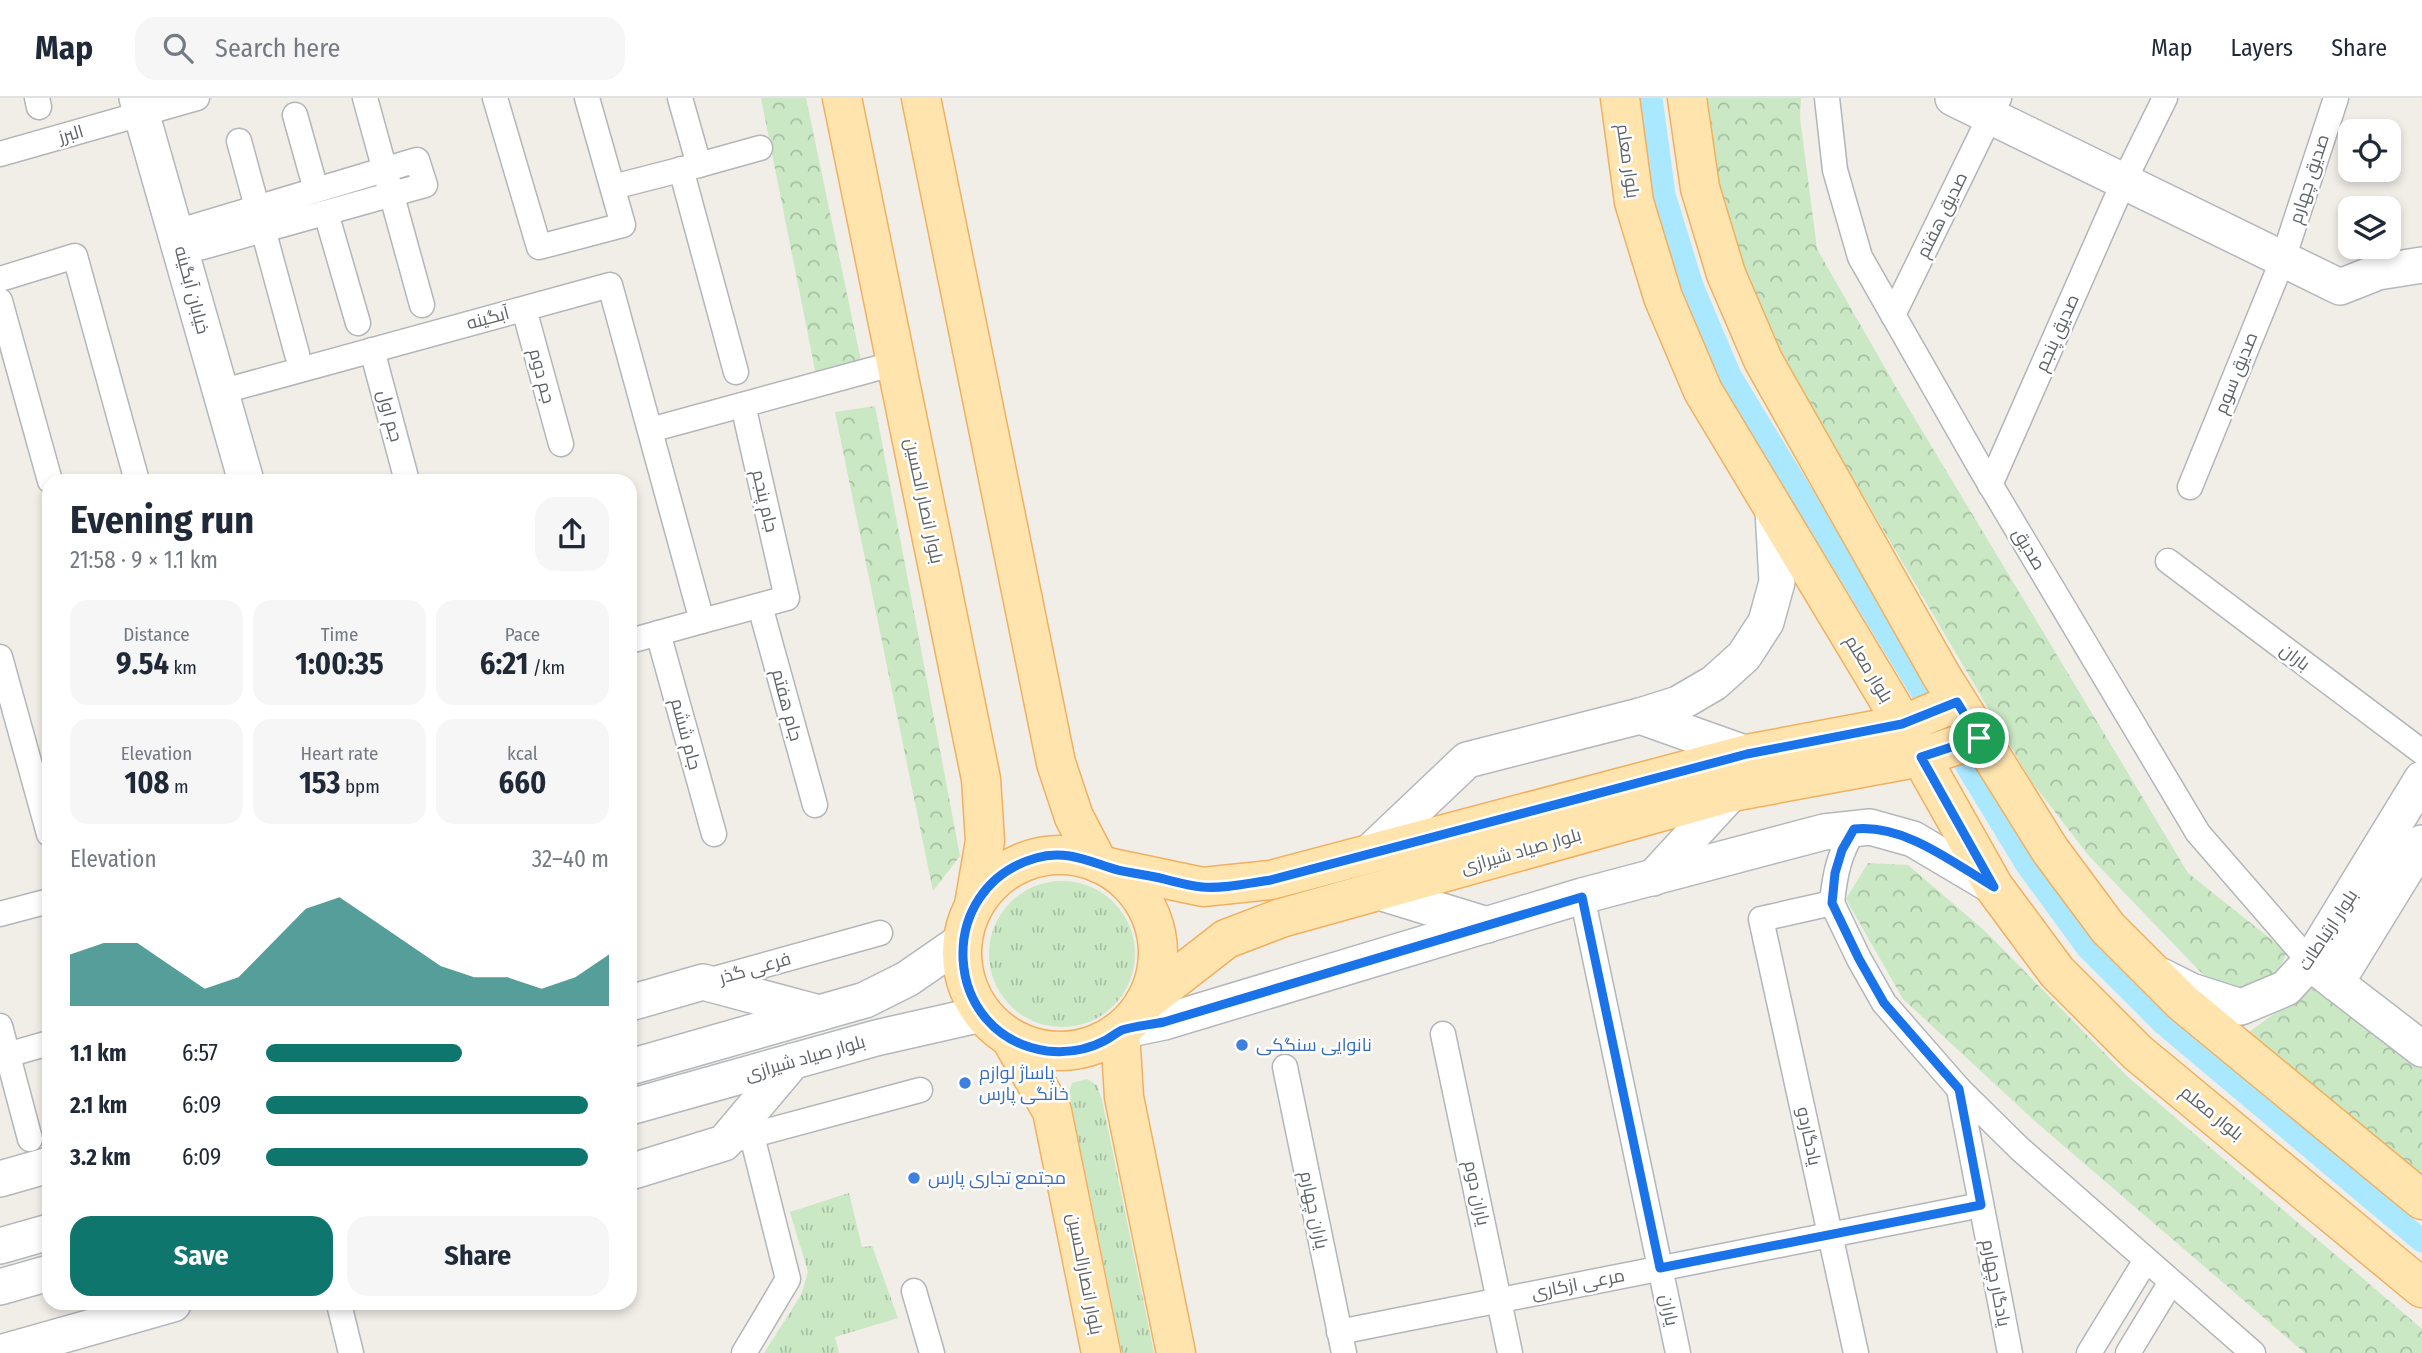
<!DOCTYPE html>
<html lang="en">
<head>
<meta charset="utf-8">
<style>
  body { margin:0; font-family:"Fira Sans Condensed",Cairo,sans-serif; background:#f6f6f7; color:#1f2937; height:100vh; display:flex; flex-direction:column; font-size:26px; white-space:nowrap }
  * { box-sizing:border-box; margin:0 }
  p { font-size:23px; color:#747a83 }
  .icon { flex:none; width:38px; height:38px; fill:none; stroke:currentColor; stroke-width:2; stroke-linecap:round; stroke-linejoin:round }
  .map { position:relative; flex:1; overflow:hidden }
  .details { position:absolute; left:42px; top:376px; width:595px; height:836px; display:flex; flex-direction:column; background:#fff; border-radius:21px; box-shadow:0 4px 10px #0003 }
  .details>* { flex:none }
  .tools { position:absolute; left:2338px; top:21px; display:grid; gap:14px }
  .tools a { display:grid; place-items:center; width:63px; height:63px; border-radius:14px; background:#fff; box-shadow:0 4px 10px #0003; font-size:35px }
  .pin { position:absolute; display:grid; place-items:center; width:60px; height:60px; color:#fff; margin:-30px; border:4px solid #fff; border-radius:50%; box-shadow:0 2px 7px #0007 }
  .round { display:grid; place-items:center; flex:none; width:74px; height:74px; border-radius:21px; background:#f6f6f7 }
  .summary { display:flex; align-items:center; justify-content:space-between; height:119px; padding:0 28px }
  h1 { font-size:38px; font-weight:700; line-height:52px }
  .figures { display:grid; grid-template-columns:repeat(3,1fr); gap:10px; height:119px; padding:7px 28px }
  .figures div { display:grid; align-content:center; border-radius:18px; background:#f6f6f7; text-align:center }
  .figures b { font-size:30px; font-weight:700 }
  .figures small { font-size:19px; font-weight:400 }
  .figures p { font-size:19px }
  .chart { height:196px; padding:14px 28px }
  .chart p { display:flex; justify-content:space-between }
  .chart svg { width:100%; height:126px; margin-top:7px; fill:#0f766e; opacity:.7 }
  .button { display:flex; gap:14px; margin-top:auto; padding:14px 28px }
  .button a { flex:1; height:80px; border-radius:21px; background:#0f766e; color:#fff; font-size:28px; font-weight:700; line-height:80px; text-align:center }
  .button a+a { background:#f6f6f7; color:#1f2937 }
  ul { padding:0 28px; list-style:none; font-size:23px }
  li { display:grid; grid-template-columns:112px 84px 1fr; align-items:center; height:52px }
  li i { height:18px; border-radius:9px; background:#0f766e }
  header { display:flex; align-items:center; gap:42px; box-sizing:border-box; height:98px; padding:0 35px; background:#fff; border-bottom:2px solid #e0e1e3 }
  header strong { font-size:33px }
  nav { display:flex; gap:38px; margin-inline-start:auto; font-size:24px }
  .search { width:490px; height:63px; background:#f6f6f7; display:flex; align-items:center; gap:18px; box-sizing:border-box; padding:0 24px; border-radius:21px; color:#747a83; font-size:26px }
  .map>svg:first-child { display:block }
  .grass { fill:url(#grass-tufts) }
  .park { fill:url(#park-crowns) }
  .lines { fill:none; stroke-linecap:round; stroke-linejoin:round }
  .canal { stroke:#a9e8ff; stroke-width:23 }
  .street-casing { stroke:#b2b6b9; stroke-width:27 }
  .secondary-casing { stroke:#b3b8bc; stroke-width:38 }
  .primary-casing { stroke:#f1b060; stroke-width:41 }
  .street { stroke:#fff; stroke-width:24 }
  .secondary { stroke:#fff; stroke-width:35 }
  .primary { stroke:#ffe4ae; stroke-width:38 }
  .route-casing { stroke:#fff; stroke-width:14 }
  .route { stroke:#1a73e8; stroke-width:9 }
  .shop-dot { fill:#3f7fe0; stroke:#fff; stroke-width:2.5 }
  .labels { text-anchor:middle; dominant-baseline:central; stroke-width:5; stroke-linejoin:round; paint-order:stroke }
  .street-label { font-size:18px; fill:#5f6467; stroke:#fff }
  .shop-label { font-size:18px; fill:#366cbe; stroke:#fff; text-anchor:start }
</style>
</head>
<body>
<header>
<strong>Map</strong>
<div class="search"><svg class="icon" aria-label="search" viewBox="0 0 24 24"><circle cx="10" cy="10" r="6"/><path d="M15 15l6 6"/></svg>Search here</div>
<nav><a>Map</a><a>Layers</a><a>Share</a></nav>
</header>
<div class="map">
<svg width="2422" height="1255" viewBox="0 0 2422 1255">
  <defs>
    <pattern id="grass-tufts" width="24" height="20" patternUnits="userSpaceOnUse" patternTransform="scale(1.75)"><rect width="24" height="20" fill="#cae8c4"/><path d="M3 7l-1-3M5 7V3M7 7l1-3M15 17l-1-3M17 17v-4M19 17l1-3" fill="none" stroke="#a7c0a3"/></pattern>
    <pattern id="park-crowns" width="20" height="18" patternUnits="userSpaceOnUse" patternTransform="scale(1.75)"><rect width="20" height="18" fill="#cae8c4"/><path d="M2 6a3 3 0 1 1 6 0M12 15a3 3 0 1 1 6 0" fill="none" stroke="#a7c0a3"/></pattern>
  </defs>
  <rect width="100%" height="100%" fill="#f1ede7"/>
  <g class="grass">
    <circle cx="1062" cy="856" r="73"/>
    <path d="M1087,981L1097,987L1102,1002L1154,1255H1122L1069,995L1072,985Z"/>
    <path d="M849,1095L862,1149L872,1148L898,1220L835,1239L839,1255H764L801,1197L808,1174L790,1114Z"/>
  </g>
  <g class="park">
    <path d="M761,0H806L861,263L816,277Z"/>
    <path d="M1707,0H1801L1800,20L1817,151L1900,296L2188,775L2287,854L2278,875L2250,891H2217L2089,758L2031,683L1766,232L1718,112Z"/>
    <path d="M875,308L960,758L933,793L835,314Z"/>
    <path d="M1868,765L1908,767L1986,834L2128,979L2422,1231V1255H2305L2036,1024L1903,901L1846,801Z"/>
    <path d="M2318,884L2422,970V1079L2249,934Z"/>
  </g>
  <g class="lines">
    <g class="canal">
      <path d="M1651,0L1664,97L1692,188L1730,278L1927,602"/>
      <path d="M1962,660L2027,767L2087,849L2164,926L2422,1143"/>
    </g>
    <defs>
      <g id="street">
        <path d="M37,0L39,9"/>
        <path d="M365,0L422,207"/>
        <path d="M495,0L539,149L623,127L587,0"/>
        <path d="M1827,0L1835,72L1860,159L1981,371L2198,735L2310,864"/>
        <path d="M295,17L316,92"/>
        <path d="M239,43L297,256"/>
        <path d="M0,56L197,0"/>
        <path d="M699,67L760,50"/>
        <path d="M681,71L736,274"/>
        <path d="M613,89L699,67L680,0"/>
        <path d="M326,115L358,225"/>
        <path d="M176,134L417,62L425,87L181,155"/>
        <path d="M0,181L75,158L137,383"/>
        <path d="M0,203L50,383"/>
        <path d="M524,211L561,346"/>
        <path d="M1893,217L1999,0"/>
        <path d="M372,252L407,383"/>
        <path d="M220,294L610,187L702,523L630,543"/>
        <path d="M650,332L896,265"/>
        <path d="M1990,387L2124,83L2165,0"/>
        <path d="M2190,389L2283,161L2336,0"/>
        <path d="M2168,463L2422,654"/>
        <path d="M760,508L815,707"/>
        <path d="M702,523L787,500L743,307"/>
        <path d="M658,535L714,736"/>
        <path d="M0,559L49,736"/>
        <path d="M1582,798L1678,1255"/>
        <path d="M1832,805C1835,775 1839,757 1854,731"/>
        <path d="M0,816L49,803"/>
        <path d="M707,883L880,835"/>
        <path d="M0,928L30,1041"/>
        <path d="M1443,936L1510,1255"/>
        <path d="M0,959L49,945"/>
        <path d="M1285,969L1344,1255"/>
        <path d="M1959,991L2010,1255"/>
        <path d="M738,1041L920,992"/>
        <path d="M914,1193L932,1255"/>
        <path d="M339,1206L351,1255"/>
        <path d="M1339,1234L1981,1107"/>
        <path d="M744,1255L788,1181L752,1038"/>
        <path d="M1856,1255L1761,821L1832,805L1859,861L1884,905L1959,991L2020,1051L2253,1255"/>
        <path d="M2089,1255L2146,1162"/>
        <path d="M2128,1255L2171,1184"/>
      </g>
      <g id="secondary">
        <path d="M137,0L246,383"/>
        <path d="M1953,0L2340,189L2378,174L2422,167"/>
        <path d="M1640,618L1747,656"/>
        <path d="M1367,757L1467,662L1640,618L1678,606L1714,585L1744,558L1766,524L1777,484L1773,412"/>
        <path d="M1653,780L1732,694"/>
        <path d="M1376,793L1487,827"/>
        <path d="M2318,871L2422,951"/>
        <path d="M2161,878L2191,893L2241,909L2286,890L2310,864L2422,681"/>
        <path d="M2336,885L2422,745"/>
        <path d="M630,905L703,884L819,915"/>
        <path d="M1120,933L1164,924L1582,798L1824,734L1870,729L1913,741L1994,789"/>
        <path d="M630,969L865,902L907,881L962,843"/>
        <path d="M630,1009L876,940L982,916"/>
        <path d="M630,1074L724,1045L793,963"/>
        <path d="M0,1081L49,1067"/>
        <path d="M0,1148L49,1134"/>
        <path d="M0,1189L49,1175"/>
        <path d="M0,1255L173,1206"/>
      </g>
      <g id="primary">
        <path d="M842,0L981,681L985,743L974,807"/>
        <path d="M921,0L1056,665L1074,719L1098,765"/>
        <path d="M1620,0L1634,104L1663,199L1703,293L1891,606L1994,789L2057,874L2138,955L2422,1190"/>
        <path d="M1687,0L1700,90L1726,176L1763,262L1941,577L2050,752L2108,830L2183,905L2422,1102"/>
        <circle cx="1060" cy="855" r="98"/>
        <path d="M1108,769L1203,789L1271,782L1747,656L1902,627L1957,604"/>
        <path d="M1145,904L1226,841L1281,820L1732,694L1921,659L1979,640"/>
        <path d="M1120,933L1124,999L1176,1255"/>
        <path d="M1011,941L1052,1013L1101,1255"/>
      </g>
    </defs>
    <use href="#street" class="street-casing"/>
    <use href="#secondary" class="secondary-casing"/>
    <use href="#primary" class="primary-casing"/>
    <use href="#street" class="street"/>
    <use href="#secondary" class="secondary"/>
    <use href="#primary" class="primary"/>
  </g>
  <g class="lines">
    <defs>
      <path id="route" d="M1957,604L1979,640L1921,659L1994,789C1952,764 1905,726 1854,731L1842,752L1835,775L1832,805L1859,861L1884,905L1959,991L1981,1107L1660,1170L1582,799L1164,924C1150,927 1135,928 1122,932C1116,935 1110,940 1104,943C1087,952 1066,955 1047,953C941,938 933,789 1036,760C1062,752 1084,761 1108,769C1121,774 1136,775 1150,778C1167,781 1184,787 1202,789C1224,791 1249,785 1271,782L1747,656L1902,626Z"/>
    </defs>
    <use href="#route" class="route-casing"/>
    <use href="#route" class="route"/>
  </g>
  <g class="shop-dot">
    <circle cx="1242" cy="947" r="7"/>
    <circle cx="965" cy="985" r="7"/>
    <circle cx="914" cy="1080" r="7"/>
  </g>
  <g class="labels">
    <g class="street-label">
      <text transform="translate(71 36) rotate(-16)">البرز</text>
      <text transform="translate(1628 63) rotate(82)">بلوار معلم</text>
      <text transform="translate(2309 81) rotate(-72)">صدیق چهارم</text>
      <text transform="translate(1942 117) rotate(-64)">صدیق هفتم</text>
      <text transform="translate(192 192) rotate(75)">خیابان آبگینه</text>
      <text transform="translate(488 220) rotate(-15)">آبگینه</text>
      <text transform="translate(2057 235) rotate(-66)">صدیق پنجم</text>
      <text transform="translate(2236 275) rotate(-68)">صدیق سوم</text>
      <text transform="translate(542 278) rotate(75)">جم دوم</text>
      <text transform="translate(390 318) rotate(75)">جم اول</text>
      <text transform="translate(765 403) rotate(77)">جام پنجم</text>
      <text transform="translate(924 403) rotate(78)">بلوار انصار الحسین</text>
      <text transform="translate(2029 451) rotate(59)">صدیق</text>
      <text transform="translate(2295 559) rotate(37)">باران</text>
      <text transform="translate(1869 571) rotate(59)">بلوار معلم</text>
      <text transform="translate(787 607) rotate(75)">جام هفتم</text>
      <text transform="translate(686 636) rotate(75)">جام ششم</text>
      <text transform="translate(1521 753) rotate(-16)">بلوار صیاد شیرازی</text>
      <text transform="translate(2328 832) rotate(-57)">بلوار ارتباطات</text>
      <text transform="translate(755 870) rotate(-16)">فرعی گذر</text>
      <text transform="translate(805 960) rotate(-16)">بلوار صیاد شیرازی</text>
      <text transform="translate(2212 1015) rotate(39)">بلوار معلم</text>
      <text transform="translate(1809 1038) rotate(78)">یادگار‌دو</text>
      <text transform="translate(1477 1095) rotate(78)">یاران دوم</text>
      <text transform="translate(1314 1112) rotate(78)">یاران چهارم</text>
      <text transform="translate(1085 1176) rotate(79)">بلوار انصارالحسین</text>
      <text transform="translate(1996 1185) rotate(79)">یادگار چهارم</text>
      <text transform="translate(1578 1186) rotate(-11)">مرعی ازکاری</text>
      <text transform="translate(1669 1212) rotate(78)">یاران</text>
    </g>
    <g class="shop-label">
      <text x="1256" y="947">نانوایی سنگکی</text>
      <text x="979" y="975">پاساژ لوازم<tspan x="979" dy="21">خانگی پارس</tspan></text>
      <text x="928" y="1080">مجتمع تجاری پارس</text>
    </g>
  </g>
</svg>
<div class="tools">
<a><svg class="icon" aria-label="locate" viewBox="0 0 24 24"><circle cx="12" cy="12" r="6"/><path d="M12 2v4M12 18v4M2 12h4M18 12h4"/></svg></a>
<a><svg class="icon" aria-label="layers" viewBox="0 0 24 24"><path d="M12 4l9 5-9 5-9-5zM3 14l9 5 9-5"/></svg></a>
</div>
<div class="pin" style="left:1979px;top:640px;background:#1e9e55"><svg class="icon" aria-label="arrive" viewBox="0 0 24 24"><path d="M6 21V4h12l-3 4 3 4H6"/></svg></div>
<section class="details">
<div class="summary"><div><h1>Evening run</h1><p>21:58 · 9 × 1.1 km</p></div><a class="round"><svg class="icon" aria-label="share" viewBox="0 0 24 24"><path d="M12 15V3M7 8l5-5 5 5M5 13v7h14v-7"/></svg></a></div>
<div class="figures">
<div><p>Distance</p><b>9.54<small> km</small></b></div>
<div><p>Time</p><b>1:00:35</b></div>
<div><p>Pace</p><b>6:21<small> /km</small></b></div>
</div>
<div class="figures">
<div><p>Elevation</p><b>108<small> m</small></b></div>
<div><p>Heart rate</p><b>153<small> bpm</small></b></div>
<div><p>kcal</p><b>660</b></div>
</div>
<div class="chart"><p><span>Elevation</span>32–40 m</p>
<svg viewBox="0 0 160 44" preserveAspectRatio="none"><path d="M0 44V26L10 22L20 22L30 30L40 38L50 34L60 22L70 10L80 6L90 14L100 22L110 30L120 34L130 34L140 38L150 34L160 26V44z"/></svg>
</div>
<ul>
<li><b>1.1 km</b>6:57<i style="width:57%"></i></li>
<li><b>2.1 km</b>6:09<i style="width:94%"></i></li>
<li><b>3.2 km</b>6:09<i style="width:94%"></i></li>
</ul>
<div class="button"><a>Save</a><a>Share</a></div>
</section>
</div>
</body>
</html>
